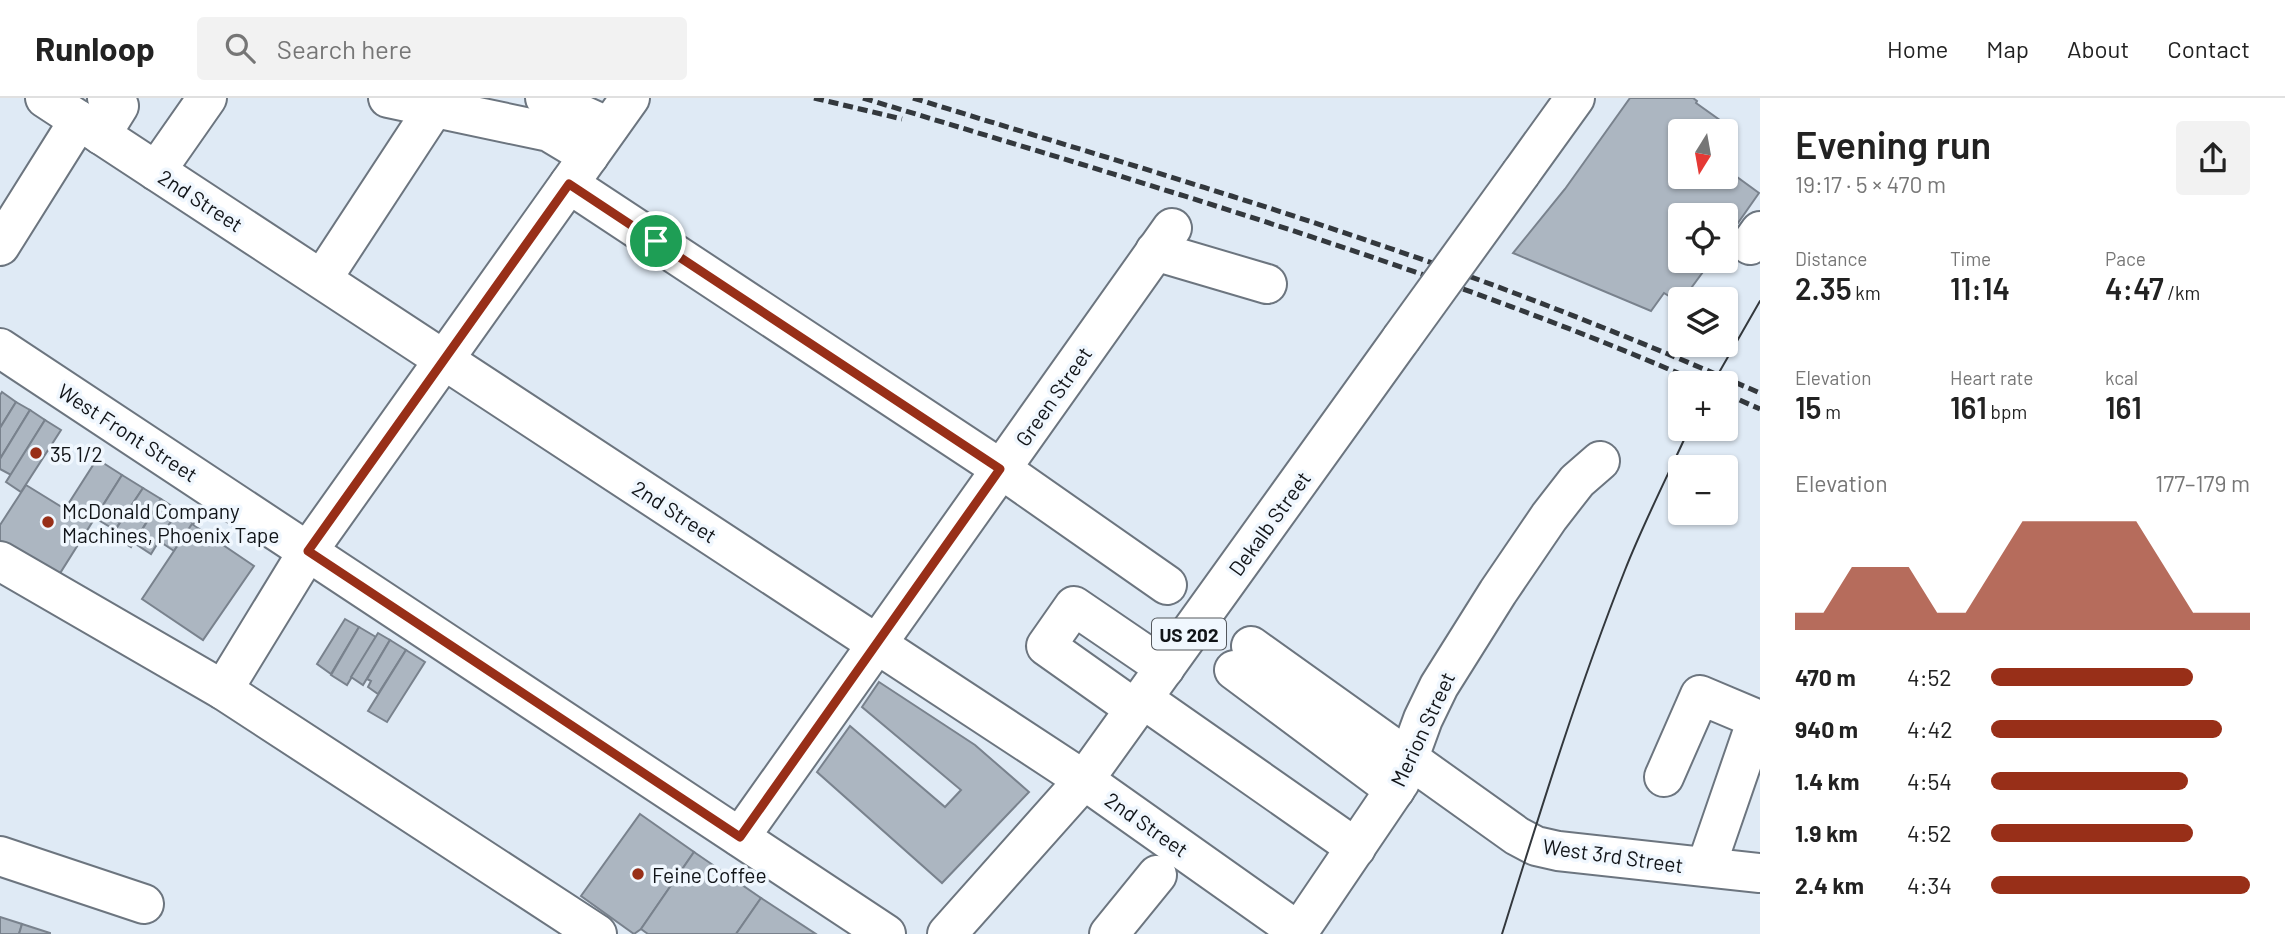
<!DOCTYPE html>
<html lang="en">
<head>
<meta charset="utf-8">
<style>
  body { margin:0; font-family:Barlow,sans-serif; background:#f2f2f2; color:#222; height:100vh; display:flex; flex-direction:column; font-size:26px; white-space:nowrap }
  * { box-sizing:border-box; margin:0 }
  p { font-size:23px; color:#767676 }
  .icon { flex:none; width:38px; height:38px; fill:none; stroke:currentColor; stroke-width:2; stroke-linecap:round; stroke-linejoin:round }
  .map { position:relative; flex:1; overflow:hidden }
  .panel { display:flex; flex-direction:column; background:#fff; width:525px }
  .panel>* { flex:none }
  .needle { width:46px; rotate:191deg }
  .tools { position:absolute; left:1668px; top:21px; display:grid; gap:14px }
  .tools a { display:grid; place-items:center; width:70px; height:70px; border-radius:7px; background:#fff; box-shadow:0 2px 5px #0004; font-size:35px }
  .pin { position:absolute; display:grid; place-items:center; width:60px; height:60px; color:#fff; margin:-30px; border:4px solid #fff; border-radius:50%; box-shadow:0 2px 7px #0007 }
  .round { display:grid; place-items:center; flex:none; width:74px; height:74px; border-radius:7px; background:#f2f2f2 }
  .headline { display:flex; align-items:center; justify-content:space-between; height:119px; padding:0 35px }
  h1 { font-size:38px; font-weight:600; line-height:52px }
  .stats { display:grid; grid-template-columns:repeat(3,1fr); gap:10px; height:119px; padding:7px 35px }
  .stats div { display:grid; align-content:center }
  .stats b { font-size:30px; font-weight:600 }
  .stats small { font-size:19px; font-weight:400 }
  .stats p { font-size:19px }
  .chart { height:196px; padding:14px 35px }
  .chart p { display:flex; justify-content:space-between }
  .chart svg { width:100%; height:126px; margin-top:7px; fill:#982f18; opacity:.7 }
  ul { padding:0 35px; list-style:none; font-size:23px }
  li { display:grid; grid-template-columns:112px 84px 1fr; align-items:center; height:52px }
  li i { height:18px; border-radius:9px; background:#982f18 }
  header { display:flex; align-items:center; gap:42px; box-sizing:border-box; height:98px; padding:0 35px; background:#fff; border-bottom:2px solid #e0e0e0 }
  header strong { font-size:33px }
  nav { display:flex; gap:38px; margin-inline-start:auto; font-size:24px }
  .search { width:490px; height:63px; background:#f2f2f2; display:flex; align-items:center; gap:18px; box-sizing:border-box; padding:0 24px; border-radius:7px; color:#767676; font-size:26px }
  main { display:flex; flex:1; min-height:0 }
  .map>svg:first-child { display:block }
  .building { fill:#acb6c1; stroke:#79828d; stroke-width:2 }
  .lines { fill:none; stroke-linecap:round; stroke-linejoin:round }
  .minor-casing { stroke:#6c757f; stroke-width:42 }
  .highway-casing { stroke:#6c757f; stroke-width:42 }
  .minor { stroke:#fff; stroke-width:38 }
  .highway { stroke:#fff; stroke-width:38 }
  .tram { stroke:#33383d; stroke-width:2 }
  .rail { stroke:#33383d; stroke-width:5; stroke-dasharray:10 5; stroke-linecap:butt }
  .highway-bridge-casing { stroke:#6c757f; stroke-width:42; stroke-linecap:butt }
  .highway-bridge { stroke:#fff; stroke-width:38 }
  .route-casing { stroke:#fff; stroke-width:14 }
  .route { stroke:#982f18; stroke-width:9 }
  .poi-dot { fill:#982f18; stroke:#f0f7fe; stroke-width:2.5 }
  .labels { text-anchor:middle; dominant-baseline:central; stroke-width:7; stroke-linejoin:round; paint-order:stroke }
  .shield { fill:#f0f7fe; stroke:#54585d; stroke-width:2 }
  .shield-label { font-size:19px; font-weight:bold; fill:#111418 }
  .street-label { font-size:21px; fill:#111418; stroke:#f0f7fe }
  .poi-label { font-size:21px; fill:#111418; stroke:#f0f7fe; text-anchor:start }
</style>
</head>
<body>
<header>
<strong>Runloop</strong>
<div class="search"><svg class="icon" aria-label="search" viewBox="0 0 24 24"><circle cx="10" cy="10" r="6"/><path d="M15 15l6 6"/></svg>Search here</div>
<nav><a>Home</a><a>Map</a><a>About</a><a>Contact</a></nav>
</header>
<main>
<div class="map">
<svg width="1760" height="836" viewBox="0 0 1760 836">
  <rect width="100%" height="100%" fill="#dfeaf5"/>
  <g class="building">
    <path d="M1630,0H1693L1697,3L1696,5L1724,25L1718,33H1680V79H1726V71L1759,95L1726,142V117H1680V163H1711L1683,201H1680V205L1664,195L1651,213L1513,155L1565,91Z"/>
    <path d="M2,294L16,304L0,330V297Z"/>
    <path d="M16,304L30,312L0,361V330Z"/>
    <path d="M30,312L45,322L11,377L0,371V361Z"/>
    <path d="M45,322L61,332L21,394L6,384Z"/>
    <path d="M97,361L122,377L57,480L0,444V427L26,387L65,411Z"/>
    <path d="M122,377L143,390L115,432L95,420Z"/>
    <path d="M143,390L161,401L131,449L112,437Z"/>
    <path d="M161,401L178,412L151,456L134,445Z"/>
    <path d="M178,412L196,422L174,453L159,443Z"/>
    <path d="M192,426L254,468L203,542L142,501Z"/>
    <path d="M345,521L359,529L331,576L317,566Z"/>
    <path d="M359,529L376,539L347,587L331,577Z"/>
    <path d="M378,535L390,542L363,587L351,579Z"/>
    <path d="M390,542L406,552L378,596L368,589L371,583L367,581Z"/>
    <path d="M406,552L425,564L387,624L368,613Z"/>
    <path d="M879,584L975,647L1029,694L942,785L817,674L850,628L945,709L961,692L862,609Z"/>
    <path d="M640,716L694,754L641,831L634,836L581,798Z"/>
    <path d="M694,754L761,800L736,836H648L641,831Z"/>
    <path d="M761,800L816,836H736Z"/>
    <path d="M0,819L22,826L19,836H0Z"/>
    <path d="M22,826L50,835V836H19Z"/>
  </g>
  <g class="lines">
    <defs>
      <g id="minor">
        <path d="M45,0L1084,682L1299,834"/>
        <path d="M388,0L549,34L589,58"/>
        <path d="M545,0L609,29"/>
        <path d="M101,37L119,8L107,0"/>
        <path d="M156,73L207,0"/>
        <path d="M569,86L1001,371L1167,487"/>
        <path d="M1750,147L1760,133"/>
        <path d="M0,148L79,22"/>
        <path d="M1155,153L1267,186"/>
        <path d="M322,181L434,10"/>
        <path d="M0,250L886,836"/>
        <path d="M0,463L223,592L597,836"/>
        <path d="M1251,548L1517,738L1536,748L1558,753L1760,775"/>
        <path d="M1234,572L1395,692"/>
        <path d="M223,592L308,453L630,0"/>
        <path d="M1143,601L1356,750"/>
        <path d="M1135,611L1046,548L1074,508L1165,570"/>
        <path d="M1664,679L1700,597L1757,621L1706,769"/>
        <path d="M740,739L1172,130"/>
        <path d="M0,758L144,806"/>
        <path d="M1109,836L1157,777"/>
        <path d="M1297,836L1400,684L1423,621L1439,588L1498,494L1549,419L1577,383L1600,363"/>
      </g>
      <g id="highway">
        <path d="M1521,75L1575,0"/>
        <path d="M947,836L1084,682L1401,241"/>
      </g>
    </defs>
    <use href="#minor" class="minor-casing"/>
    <use href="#highway" class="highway-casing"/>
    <use href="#minor" class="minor"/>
    <use href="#highway" class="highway"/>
    <g class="tram">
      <path d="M1713,285L1760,203"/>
      <path d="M1502,836C1540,714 1578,591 1625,472C1644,424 1668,377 1689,331"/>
    </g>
    <g class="rail">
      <path d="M814,0L902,21"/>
      <path d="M863,0C1145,86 1430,167 1701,285"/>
      <path d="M913,0C1071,49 1230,95 1386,149C1513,192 1637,242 1760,295"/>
      <path d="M1726,296L1760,311"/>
    </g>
    <defs>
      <path id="highway-bridge" d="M1401,241L1521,75"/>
    </defs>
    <use href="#highway-bridge" class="highway-bridge-casing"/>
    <use href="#highway-bridge" class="highway-bridge"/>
  </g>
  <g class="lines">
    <defs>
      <path id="route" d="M569,86L1000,371L740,739L308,453Z"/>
    </defs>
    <use href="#route" class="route-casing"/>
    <use href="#route" class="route"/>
  </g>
  <g class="poi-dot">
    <circle cx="36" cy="355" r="7"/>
    <circle cx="48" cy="424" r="7"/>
    <circle cx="638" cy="776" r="7"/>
  </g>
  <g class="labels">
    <rect class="shield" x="1152" y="520.5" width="74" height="31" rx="5"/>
    <g class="shield-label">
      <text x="1189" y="536">US 202</text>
    </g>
    <g class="street-label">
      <text transform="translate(201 102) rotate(33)">2nd Street</text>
      <text transform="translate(1053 298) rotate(-55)">Green Street</text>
      <text transform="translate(128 334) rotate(33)">West Front Street</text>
      <text transform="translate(675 413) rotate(33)">2nd Street</text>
      <text transform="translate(1269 425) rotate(-54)">Dekalb Street</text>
      <text transform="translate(1422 631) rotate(-65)">Merion Street</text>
      <text transform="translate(1147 726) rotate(35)">2nd Street</text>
      <text transform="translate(1613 757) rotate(8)">West 3rd Street</text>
    </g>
    <g class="poi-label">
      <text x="50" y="355">35 1/2</text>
      <text x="62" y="412">McDonald Company<tspan x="62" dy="24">Machines, Phoenix Tape</tspan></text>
      <text x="652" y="776">Feine Coffee</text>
    </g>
  </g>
</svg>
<div class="tools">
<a><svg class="needle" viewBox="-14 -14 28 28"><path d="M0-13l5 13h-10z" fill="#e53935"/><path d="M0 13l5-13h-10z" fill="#767676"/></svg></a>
<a><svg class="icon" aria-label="locate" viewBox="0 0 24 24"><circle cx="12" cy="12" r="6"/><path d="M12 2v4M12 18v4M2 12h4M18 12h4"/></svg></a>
<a><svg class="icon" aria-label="layers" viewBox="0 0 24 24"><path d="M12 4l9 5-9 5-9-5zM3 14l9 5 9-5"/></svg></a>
<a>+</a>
<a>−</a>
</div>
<div class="pin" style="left:656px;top:143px;background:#1e9e55"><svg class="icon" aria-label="arrive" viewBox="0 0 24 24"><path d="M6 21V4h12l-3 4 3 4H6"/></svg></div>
</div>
<section class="panel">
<div class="headline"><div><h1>Evening run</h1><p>19:17 · 5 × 470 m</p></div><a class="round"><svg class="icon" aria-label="share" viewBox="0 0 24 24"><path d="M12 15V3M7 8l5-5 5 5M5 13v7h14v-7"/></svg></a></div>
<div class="stats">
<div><p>Distance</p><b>2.35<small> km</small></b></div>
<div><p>Time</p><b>11:14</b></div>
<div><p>Pace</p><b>4:47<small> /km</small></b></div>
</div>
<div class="stats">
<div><p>Elevation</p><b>15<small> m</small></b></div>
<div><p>Heart rate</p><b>161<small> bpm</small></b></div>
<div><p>kcal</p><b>161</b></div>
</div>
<div class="chart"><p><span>Elevation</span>177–179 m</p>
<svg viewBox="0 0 160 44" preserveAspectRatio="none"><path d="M0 44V38L10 38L20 22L30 22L40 22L50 38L60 38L70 22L80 6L90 6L100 6L110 6L120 6L130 22L140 38L150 38L160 38V44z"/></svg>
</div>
<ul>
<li><b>470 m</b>4:52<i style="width:78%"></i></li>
<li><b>940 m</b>4:42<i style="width:89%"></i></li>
<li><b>1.4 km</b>4:54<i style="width:76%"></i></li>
<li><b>1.9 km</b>4:52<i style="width:78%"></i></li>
<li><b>2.4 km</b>4:34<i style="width:100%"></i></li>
</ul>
</section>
</main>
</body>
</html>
